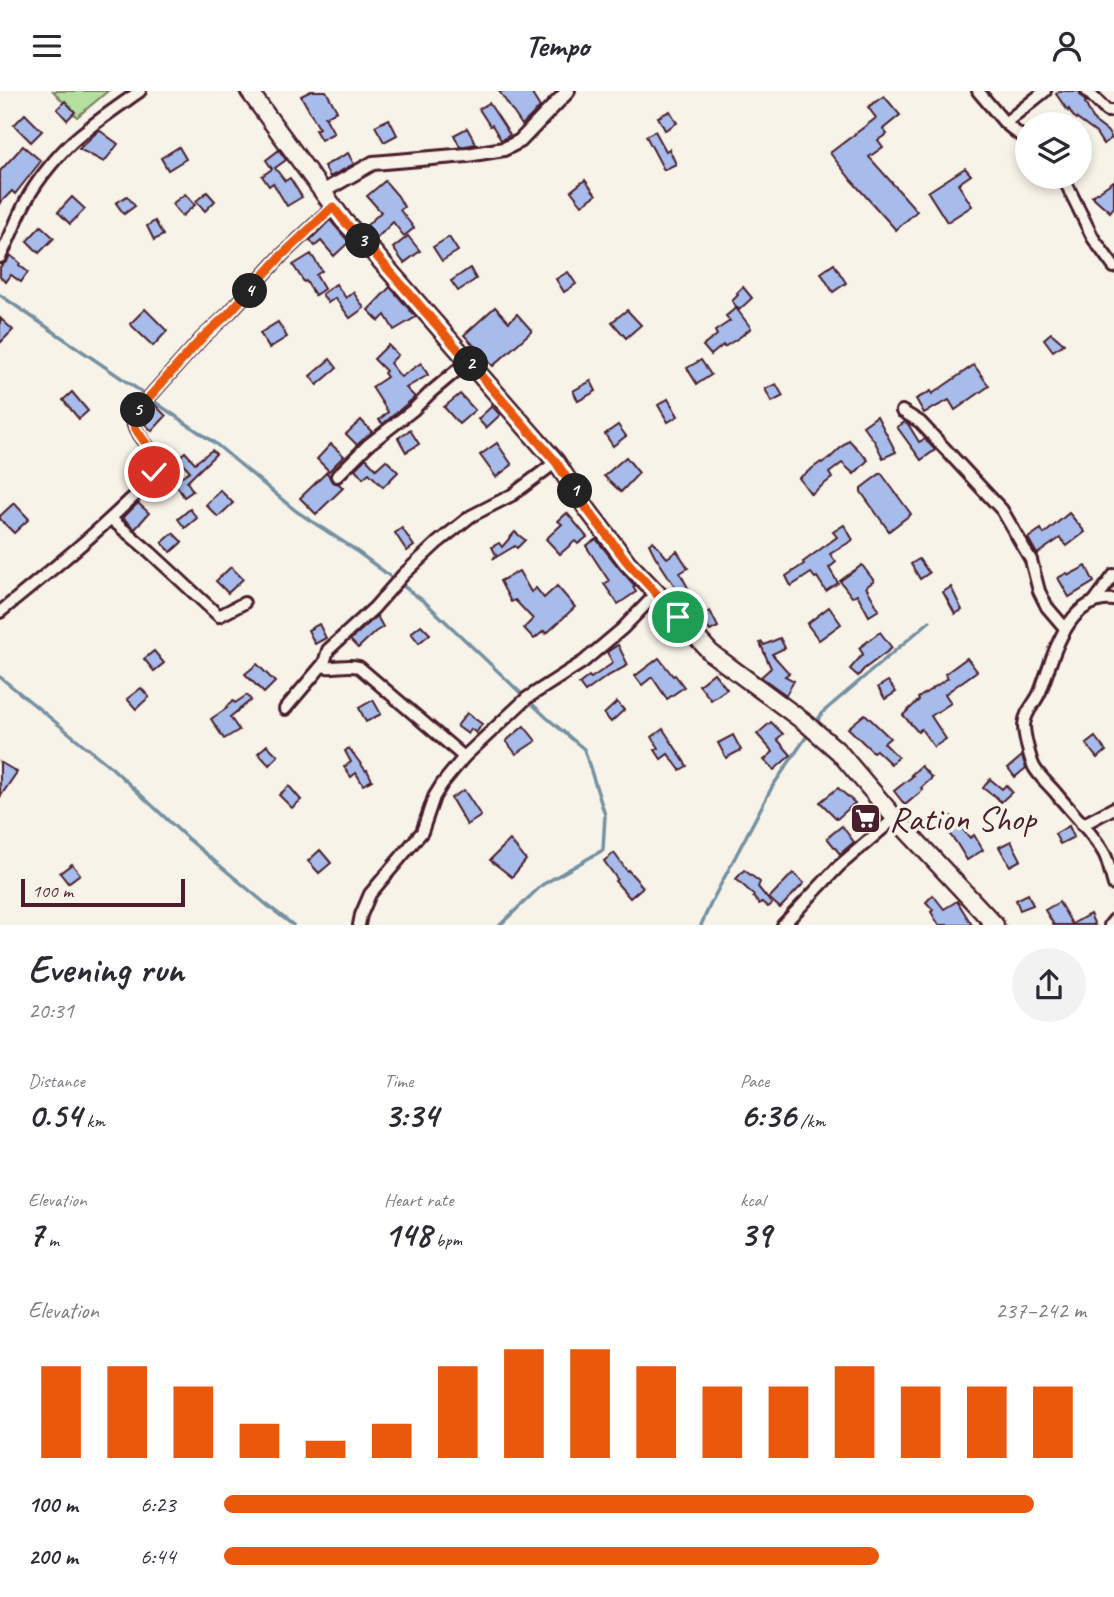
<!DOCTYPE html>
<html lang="en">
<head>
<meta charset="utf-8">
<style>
  body { margin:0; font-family:Caveat,sans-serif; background:#f2f2f3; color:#2b2b33; height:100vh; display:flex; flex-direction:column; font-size:26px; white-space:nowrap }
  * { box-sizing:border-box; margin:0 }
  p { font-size:23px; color:#7c7c81 }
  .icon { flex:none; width:38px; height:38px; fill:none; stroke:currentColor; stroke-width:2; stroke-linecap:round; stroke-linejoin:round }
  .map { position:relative; height:834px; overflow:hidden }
  .drawer { display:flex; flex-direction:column; background:#fff; flex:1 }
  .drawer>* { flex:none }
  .buttons { position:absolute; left:1015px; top:21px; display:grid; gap:14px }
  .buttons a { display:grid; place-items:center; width:77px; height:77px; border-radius:50%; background:#fff; box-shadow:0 4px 10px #0003; font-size:35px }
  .scale { position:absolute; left:21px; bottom:18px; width:164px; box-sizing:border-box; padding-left:7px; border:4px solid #4a1f2b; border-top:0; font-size:19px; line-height:24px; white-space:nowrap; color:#4a1f2b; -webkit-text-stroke:5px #f7f3e8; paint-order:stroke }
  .pin { position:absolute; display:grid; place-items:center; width:60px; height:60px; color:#fff; margin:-30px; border:4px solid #fff; border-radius:50%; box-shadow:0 2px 7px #0007 }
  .km { position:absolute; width:35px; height:35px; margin:-18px; border-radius:50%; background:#222; color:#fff; font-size:19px; line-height:35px; text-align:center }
  .round { display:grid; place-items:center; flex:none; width:74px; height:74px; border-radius:37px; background:#f2f2f3 }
  .headline { display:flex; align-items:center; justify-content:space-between; height:119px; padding:0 28px }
  h1 { font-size:38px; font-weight:700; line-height:52px }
  .metrics { display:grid; grid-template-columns:repeat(3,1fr); gap:10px; height:119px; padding:7px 28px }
  .metrics div { display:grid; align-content:center }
  .metrics b { font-size:35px; font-weight:700 }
  .metrics small { font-size:19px; font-weight:400 }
  .metrics p { font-size:19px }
  .chart { height:196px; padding:14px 28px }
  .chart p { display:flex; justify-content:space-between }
  .chart svg { width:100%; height:126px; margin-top:7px; stroke:#ea580c; stroke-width:6 }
  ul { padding:0 28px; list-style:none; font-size:23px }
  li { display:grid; grid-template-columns:112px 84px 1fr; align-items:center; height:52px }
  li i { height:18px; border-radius:9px; background:#ea580c }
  header { display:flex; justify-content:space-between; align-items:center; height:91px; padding:0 28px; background:#fff; font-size:32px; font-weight:700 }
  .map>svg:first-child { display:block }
  .green { fill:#b3e09e; stroke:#7e8064; stroke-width:2 }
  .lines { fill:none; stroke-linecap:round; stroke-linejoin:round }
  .stream { stroke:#7490a1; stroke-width:3.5 }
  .building { fill:#a7bceb; stroke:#4a1f2b; stroke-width:2 }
  .minor-casing { stroke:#4a1f2b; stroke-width:16 }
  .tertiary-casing { stroke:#4a1f2b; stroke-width:18 }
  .primary-casing { stroke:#4a1f2b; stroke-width:21 }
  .minor { stroke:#f7f3e8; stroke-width:10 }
  .tertiary { stroke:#f7f3e8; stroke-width:12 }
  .primary { stroke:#f7f3e8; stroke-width:16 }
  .route-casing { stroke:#fff; stroke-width:14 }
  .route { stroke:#ea580c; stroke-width:9 }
  .labels { text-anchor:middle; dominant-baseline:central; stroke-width:7; stroke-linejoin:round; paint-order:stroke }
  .poi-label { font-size:35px; fill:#4a1f2b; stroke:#f7f3e8; text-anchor:start }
</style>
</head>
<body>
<header><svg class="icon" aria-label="menu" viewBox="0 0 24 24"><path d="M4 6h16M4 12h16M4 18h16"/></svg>Tempo<svg class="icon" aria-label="person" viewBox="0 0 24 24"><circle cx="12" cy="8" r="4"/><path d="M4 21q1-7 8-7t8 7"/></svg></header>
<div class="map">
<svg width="1114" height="834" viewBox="0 0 1114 834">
  <rect width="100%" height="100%" fill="#f7f3e8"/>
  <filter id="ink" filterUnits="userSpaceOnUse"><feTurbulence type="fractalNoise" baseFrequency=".0143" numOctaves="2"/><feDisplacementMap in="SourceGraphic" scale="14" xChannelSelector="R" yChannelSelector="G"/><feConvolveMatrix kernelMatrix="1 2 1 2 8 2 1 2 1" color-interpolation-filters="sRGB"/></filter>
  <g filter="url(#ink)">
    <path class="green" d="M53,0H108L77,26Z"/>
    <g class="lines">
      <g class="stream">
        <path d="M0,204L146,304"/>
        <path d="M152,309L216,353L296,420L351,456L426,512L547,627L584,658L605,724L603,759L542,794L500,834"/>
        <path d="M0,586L112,677L187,747L267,814L293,834"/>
        <path d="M815,633L823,621L930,530"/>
        <path d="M701,834L712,810L772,696L809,642"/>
      </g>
    </g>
    <g class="building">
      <path d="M311,0H326L337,20L325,26L334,42L321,49L315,39L319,37L301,5Z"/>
      <path d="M499,0H530L540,16L522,34Z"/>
      <path d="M1060,0H1079L1081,5L1086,11L1085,12L1094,30L1107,40L1112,47L1103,53L1096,42L1073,25L1069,18L1068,20L1056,3Z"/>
      <path d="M884,5L900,24L883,38L887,43L878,49L883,56L869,66L917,120L896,139L852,90L830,62L876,27L868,16Z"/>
      <path d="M65,10L75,21L67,29L57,18Z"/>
      <path d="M489,12L510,44L501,49L492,34L490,35L479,18Z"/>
      <path d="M670,20L677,32L665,39L658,26Z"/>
      <path d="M25,23L42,40L31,51L14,34Z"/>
      <path d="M389,28L397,44L384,51L375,35Z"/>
      <path d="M467,37L476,53L460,56L454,44Z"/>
      <path d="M99,39L118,53L104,71L79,58Z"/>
      <path d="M655,40L666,60L669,58L676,73L664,79L646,45Z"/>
      <path d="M23,55L41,70L15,103L12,100L0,112V80Z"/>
      <path d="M179,56L186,68L168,79L161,67Z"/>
      <path d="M279,59L286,69L275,77L285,90L290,87L302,106L287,115L273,92L269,95L262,85L272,78L266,69Z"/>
      <path d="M348,62L354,73L330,86L324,75Z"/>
      <path d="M965,77L971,84L958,93L972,115L947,131L928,101Z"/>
      <path d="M585,89L596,104L582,114L571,100Z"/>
      <path d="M385,90L398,105L404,116L400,119L414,137L404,145L393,131L376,148L365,136L381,121L367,105Z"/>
      <path d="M1114,90V116L1110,121L1092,105Z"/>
      <path d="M207,101L215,110L205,120L196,110Z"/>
      <path d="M185,103L195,114L182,125L172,113Z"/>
      <path d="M127,105L135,115L124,123L116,112Z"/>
      <path d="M72,106L85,118L70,133L58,121Z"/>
      <path d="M330,129L349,151L334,165L321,150L315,155L310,149Z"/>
      <path d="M155,130L163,144L154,149L147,135Z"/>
      <path d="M41,135L54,147L39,162L27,150Z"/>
      <path d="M408,145L420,160L404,172L393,157Z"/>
      <path d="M449,146L458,160L442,170L433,156Z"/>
      <path d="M311,163L322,180L316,184L324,198L315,204L306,190L304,191L293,174Z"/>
      <path d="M10,164L20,172L19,174L28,181L21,191L11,184L6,191L0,186V176L7,170Z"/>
      <path d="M834,173L846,192L833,201L821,182Z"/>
      <path d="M470,177L476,188L458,200L451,190Z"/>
      <path d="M568,181L576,193L564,201L556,188Z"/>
      <path d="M336,193L346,207L353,201L364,217L350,227L335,207L328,212L322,203Z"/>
      <path d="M390,196L416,226L394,239L385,224L379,230L368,219Z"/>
      <path d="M743,196L752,207L739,219L732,210L738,204L737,202Z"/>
      <path d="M495,216L509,231L517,223L532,240L493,275L464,244Z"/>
      <path d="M736,217L751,237L740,246L724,256L723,254L711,264L703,255L717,244L715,240L730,230L726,225Z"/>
      <path d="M145,218L167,240L153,255L130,233Z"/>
      <path d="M627,219L641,234L626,247L612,231Z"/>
      <path d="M0,227L13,239L0,252Z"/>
      <path d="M278,231L287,246L269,257L260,242Z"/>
      <path d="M1051,242L1064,253L1053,260L1044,248Z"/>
      <path d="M388,254L398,264L390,272L401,286L421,272L428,284L406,297L415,306L383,333L379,329L388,321L372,296L387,286L384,282L386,280L374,268Z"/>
      <path d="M330,268L337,277L317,294L310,285Z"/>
      <path d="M701,269L711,284L697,293L687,277Z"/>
      <path d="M974,274L989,295L955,319L949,309L924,322L916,308L931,300L932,303Z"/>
      <path d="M591,290L596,300L578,310L573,300Z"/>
      <path d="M776,293L783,305L772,311L765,298Z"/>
      <path d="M72,301L88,320L79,328L63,309Z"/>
      <path d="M460,303L475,319L459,333L444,316Z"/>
      <path d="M668,308L678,325L668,331L658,314Z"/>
      <path d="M154,313L166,325L152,340L141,329L142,326Z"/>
      <path d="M492,315L500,324L486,337L478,328Z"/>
      <path d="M877,325L896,361L883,367L875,351L863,335Z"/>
      <path d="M361,329L372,341L357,354L346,343Z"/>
      <path d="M905,331L908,333L919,351L925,348L935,359L921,369L897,336Z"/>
      <path d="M618,334L626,345L613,355L605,343Z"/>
      <path d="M410,339L419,353L406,361L398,347Z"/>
      <path d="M849,349L868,369L854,383L842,372L829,382L832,387L811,403L799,387L821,371L822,372L830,366V367Z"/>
      <path d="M497,352L512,374L496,386L480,364Z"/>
      <path d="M331,353L344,365L329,380L317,368Z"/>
      <path d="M212,359L216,363L187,391L193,400L184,406L174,390L190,380L178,367L185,361L195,372Z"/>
      <path d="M626,366L639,382L621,401L604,385Z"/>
      <path d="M366,367L376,378L386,369L398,381L383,396L369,382L363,387L355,378Z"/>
      <path d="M327,381L332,391L339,393L343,397L316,423L300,407Z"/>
      <path d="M881,382L911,423L889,440L861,401V397Z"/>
      <path d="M220,399L233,412L218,426L206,414Z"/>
      <path d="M14,412L29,428L14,442L0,428V425Z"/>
      <path d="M138,412L149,422L135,438L123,427Z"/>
      <path d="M190,418L197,427L185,437L178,428Z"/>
      <path d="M567,422L587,446L578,453L575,450L560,463L546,448L562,433L558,430Z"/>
      <path d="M1069,422L1085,441L1067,455L1060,447L1037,463L1028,447L1041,438L1044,443Z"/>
      <path d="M844,434L853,449L830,463L836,471L829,477L838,492L826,500L817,486L815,487L811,482L791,495L786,485L804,473L803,471L837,446L833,441Z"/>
      <path d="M402,437L414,455L407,460L395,442Z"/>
      <path d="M515,441L525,449L517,457L515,455L493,468L496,464L492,456L499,452L502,456Z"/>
      <path d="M173,442L182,451L171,461L162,452Z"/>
      <path d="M596,448L620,478L635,495L633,496L636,501L618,513L604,493L609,490L586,455Z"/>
      <path d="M653,450L667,467L677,460L688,477L680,482L694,508L682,515L669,500L676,497L655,465L649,453Z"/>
      <path d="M919,468L929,482L920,488L911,473Z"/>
      <path d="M862,474L874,490L866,496L879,519L869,525L857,503L852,506L840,490Z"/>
      <path d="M1086,475L1094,491L1069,506L1058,487L1067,482L1069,484Z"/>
      <path d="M231,476L243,488L228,502L216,490Z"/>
      <path d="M519,480L531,501L536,497L544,507L557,495L575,516L546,543L544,540L534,548L524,537L533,528L515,509L511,511L500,490Z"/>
      <path d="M951,496L962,519L955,523L943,501Z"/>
      <path d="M829,516L841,533L819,549L807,533Z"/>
      <path d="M710,520L718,536L710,540L700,525Z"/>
      <path d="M377,525L383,536L375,541L358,557L350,549Z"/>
      <path d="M319,533L326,547L315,553L308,539Z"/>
      <path d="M421,534L430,543L419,552L411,542Z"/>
      <path d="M880,541L892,557L864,578L858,585L850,578L863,563L859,557Z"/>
      <path d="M780,547L785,557L772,563L789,582L785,585L794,590L786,604L761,586L771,577L760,552L762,551L764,554Z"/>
      <path d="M618,554L628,574L606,586L585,601L579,593L589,585L591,587L613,572L607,561Z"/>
      <path d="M154,560L164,572L154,580L144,568Z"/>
      <path d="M659,567L673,585L675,584L684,596L667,608L652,586L642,594L635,585Z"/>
      <path d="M967,567L977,580L945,603L951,612L931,625L946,648L934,656L921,638L918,641L903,624L919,609L918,607L948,587L945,583Z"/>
      <path d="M257,573L275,591L264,602L245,583Z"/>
      <path d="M714,582L727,598L711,609L699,594Z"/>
      <path d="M888,590L896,601L885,608L878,596Z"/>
      <path d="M141,597L149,606L136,618L127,608Z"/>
      <path d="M247,604L251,609L230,626L239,639L224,648L211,628L227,617L226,616L233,610L235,612Z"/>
      <path d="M373,609L381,623L366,631L359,617Z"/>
      <path d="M617,611L624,619L611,631L604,623Z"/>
      <path d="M467,622L482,633L476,642L471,638L468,643L457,635Z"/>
      <path d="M865,623L890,647L884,652L898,666L891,673L876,659L873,661L848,637Z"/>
      <path d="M771,631L783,643L777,648L791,664L774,679L764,669L773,661L757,643Z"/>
      <path d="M524,635L536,650L516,663L506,650Z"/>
      <path d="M663,638L687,675L680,679L668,663L661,668L655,659L659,657L652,646Z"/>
      <path d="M733,644L741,659L726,667L718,652Z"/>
      <path d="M1095,646L1106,660L1097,667L1086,653Z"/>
      <path d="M267,654L278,665L269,674L258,662Z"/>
      <path d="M349,657L366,680L367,679L372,689L363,694L356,682L351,686L344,676L351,671L345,660Z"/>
      <path d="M1022,665L1026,677L1015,686L1008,677Z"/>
      <path d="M0,671L17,681L0,706Z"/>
      <path d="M921,675L932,687L921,697L923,699L905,714L894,700L913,685L911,684Z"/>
      <path d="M990,688L1002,698L1006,694L1012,701L1001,711L993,703L992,704L983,697Z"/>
      <path d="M289,695L301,709L292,717L279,704Z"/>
      <path d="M838,697L855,712L837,728L820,711Z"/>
      <path d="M464,699L481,725L467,734L451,707Z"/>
      <path d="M951,725L970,747L974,744L983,759L967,769L956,751L941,733Z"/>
      <path d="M842,735L854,751L840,763L827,747Z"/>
      <path d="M1069,735L1074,746L1060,753L1055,743Z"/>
      <path d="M510,749L526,769L512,786L490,769Z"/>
      <path d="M1011,750L1021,769L1010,775L999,756Z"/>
      <path d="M320,759L331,772L319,782L308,770Z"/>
      <path d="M614,762L627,780L628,779L643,796L630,807L615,790L617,788L604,770Z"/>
      <path d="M72,773L80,783L68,792L60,782Z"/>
      <path d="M744,779L760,791L758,796L772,813L768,816L762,811L759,813L753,806L754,804L736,788Z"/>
      <path d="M793,782L804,792L780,817L769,807Z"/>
      <path d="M1028,803L1033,814L1020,819L1016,809Z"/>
      <path d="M933,804L944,818L957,810L972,834H939L931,821L933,819L926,811Z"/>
      <path d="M1059,811L1072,833L1090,823L1095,834H1054L1045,819Z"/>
    </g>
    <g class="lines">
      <defs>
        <g id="minor">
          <path d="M978,0L1005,32L1027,50"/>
          <path d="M1087,0L1107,20H1114"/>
          <path d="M1005,32L1045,0"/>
          <path d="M1063,86L1093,147L1114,176"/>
          <path d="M0,166C12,144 19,119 33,98C44,81 63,58 79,45C98,29 119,15 140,0"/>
          <path d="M902,320L920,331L1002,419L1031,469L1039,500L1047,516L1065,537"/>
          <path d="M337,385L368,354L413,319L431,301L468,270"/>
          <path d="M111,428L150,461L219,525L244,512"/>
          <path d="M1114,509C1066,504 1053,568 1040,601C1035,613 1025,620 1024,634C1024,644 1030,668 1034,676C1039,685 1048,693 1055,701C1070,720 1094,743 1105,764C1109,773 1111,784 1114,794"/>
          <path d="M1093,512L1114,484"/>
          <path d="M0,521C44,485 89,449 130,409C139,401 150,392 154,381C162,357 127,345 134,323L202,247L230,221L282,164L333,116"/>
          <path d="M285,618L324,572"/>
          <path d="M464,666L359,576C347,573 337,577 326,576L324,572L328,559L374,517L403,484L437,452L471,425L512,404L556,371"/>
          <path d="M1082,734L1114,717"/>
          <path d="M359,834L361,824L370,803L422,741L434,706L442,693L464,666L527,607L583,571L622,538L657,502"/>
          <path d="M783,834L839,775L895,727"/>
          <path d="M1110,834L1114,829"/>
        </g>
        <path id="tertiary" d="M322,101L373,72L467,64L504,58L520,50L568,0"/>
        <path id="primary" d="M249,0L344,130L367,154L556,371L587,418L628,472L657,502L711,562L807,633L839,661L895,727L995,834"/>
      </defs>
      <use href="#minor" class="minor-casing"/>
      <use href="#tertiary" class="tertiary-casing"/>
      <use href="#primary" class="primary-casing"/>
      <use href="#minor" class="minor"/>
      <use href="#tertiary" class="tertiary"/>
      <use href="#primary" class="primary"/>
    </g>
  </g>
  <g class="lines" filter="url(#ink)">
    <defs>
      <path id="route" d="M154,381C158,352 128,343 134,323L202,247L230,221L282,164L333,116L344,130L367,154L556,371L587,418L628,472L678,526"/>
    </defs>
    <use href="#route" class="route-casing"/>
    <use href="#route" class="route"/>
  </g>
  <defs>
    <symbol id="supermarket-square" viewBox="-11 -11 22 22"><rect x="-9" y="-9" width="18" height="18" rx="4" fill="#4a1f2b" stroke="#f7f3e8"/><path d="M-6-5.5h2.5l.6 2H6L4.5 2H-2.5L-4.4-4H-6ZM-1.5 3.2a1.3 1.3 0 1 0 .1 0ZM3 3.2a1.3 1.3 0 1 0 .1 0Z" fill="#fff"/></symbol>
  </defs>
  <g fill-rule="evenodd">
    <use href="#supermarket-square" x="848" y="710" width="35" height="35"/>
  </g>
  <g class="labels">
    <g class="poi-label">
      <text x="889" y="727">Ration Shop</text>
    </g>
  </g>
</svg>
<div class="buttons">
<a><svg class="icon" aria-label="layers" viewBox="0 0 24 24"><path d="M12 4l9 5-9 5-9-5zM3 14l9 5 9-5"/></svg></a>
</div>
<div class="scale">100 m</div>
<div class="pin" style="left:678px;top:526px;background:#1e9e55"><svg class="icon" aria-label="arrive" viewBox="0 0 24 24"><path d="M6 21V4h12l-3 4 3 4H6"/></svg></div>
<div class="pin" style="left:154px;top:381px;background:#d93025"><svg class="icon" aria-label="check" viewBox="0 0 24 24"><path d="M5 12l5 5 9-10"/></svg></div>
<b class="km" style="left:575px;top:400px">1</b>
<b class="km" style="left:471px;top:273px">2</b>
<b class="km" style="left:363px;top:150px">3</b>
<b class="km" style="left:250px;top:200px">4</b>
<b class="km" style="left:138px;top:319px">5</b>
</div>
<section class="drawer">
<div class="headline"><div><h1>Evening run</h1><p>20:31</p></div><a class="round"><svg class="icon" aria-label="share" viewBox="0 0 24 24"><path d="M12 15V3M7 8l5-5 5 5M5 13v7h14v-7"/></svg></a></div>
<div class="metrics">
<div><p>Distance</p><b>0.54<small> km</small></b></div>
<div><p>Time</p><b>3:34</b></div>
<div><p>Pace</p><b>6:36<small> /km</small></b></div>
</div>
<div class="metrics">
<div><p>Elevation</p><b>7<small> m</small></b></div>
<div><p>Heart rate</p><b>148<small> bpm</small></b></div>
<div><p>kcal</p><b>39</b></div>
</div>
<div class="chart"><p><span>Elevation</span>237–242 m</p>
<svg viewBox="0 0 160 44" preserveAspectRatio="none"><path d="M5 44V12M15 44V12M25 44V19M35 44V32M45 44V38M55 44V32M65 44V12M75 44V6M85 44V6M95 44V12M105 44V19M115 44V19M125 44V12M135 44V19M145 44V19M155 44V19"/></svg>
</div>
<ul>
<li><b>100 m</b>6:23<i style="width:94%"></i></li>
<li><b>200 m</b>6:44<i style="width:76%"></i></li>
</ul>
</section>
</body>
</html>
